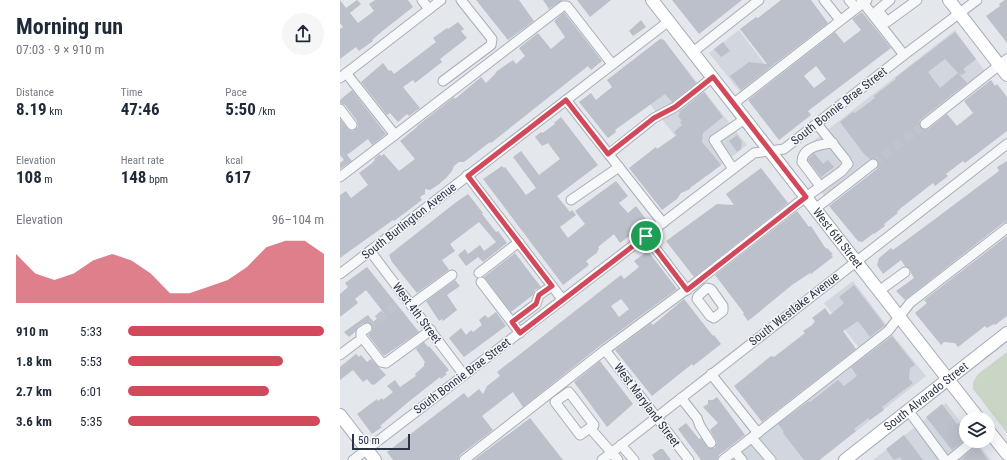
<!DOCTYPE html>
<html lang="en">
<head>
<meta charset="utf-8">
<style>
  body { margin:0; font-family:"Roboto Condensed",sans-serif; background:#f6f6f7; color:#1f2937; height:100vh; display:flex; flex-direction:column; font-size:15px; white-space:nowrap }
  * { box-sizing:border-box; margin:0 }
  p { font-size:13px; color:#747a83 }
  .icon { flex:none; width:22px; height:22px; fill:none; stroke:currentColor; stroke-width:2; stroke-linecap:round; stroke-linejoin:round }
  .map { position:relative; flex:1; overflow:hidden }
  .drawer { display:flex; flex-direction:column; background:#fff; width:340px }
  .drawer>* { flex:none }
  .tools { position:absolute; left:619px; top:412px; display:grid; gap:8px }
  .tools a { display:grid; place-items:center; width:36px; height:36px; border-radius:50%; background:#fff; box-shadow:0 4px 16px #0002; font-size:20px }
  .scale { position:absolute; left:12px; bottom:10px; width:58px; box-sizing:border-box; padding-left:4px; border:2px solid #2b3445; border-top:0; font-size:11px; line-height:14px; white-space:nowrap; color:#2b3445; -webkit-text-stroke:3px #f4f6f9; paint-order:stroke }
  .pin { position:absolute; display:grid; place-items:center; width:34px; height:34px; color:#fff; margin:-17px; border:2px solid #fff; border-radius:50%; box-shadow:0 1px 4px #0007 }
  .round { display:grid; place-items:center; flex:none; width:42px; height:42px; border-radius:21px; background:#f6f6f7 }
  .headline { display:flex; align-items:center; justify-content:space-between; height:68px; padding:0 16px }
  h1 { font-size:22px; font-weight:700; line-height:30px }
  .metrics { display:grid; grid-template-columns:repeat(3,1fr); gap:6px; height:68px; padding:4px 16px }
  .metrics div { display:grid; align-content:center }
  .metrics b { font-size:17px; font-weight:700 }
  .metrics small { font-size:11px; font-weight:400 }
  .metrics p { font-size:11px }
  .chart { height:112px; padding:8px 16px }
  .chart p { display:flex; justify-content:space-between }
  .chart svg { width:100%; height:72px; margin-top:4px; fill:#d1495b; opacity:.7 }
  ul { padding:0 16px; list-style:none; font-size:13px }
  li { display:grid; grid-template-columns:64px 48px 1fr; align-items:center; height:30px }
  li i { height:10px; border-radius:5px; background:#d1495b }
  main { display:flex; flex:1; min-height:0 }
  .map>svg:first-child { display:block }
  .built { fill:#d2d6de }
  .green { fill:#c9d6c5 }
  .building { fill:#bbc0ca; fill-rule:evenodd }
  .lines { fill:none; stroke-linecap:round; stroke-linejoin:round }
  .minor-tunnel { stroke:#bfc3cb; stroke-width:9; stroke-dasharray:9 4.5; stroke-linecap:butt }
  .minor-casing { stroke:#a9aeb7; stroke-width:11 }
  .major-casing { stroke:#a3abb8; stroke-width:14 }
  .minor { stroke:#f7f8fa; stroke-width:9 }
  .major { stroke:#fff; stroke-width:12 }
  .route-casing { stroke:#fff; stroke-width:8 }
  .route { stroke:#d1495b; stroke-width:5 }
  .labels { text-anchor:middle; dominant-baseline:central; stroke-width:3; stroke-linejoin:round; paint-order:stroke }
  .street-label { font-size:12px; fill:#2b3445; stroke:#f4f6f9 }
</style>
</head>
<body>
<main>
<section class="drawer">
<div class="headline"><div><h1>Morning run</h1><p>07:03 · 9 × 910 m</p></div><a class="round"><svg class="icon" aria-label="share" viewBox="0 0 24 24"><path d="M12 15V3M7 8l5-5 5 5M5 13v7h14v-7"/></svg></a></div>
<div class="metrics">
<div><p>Distance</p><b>8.19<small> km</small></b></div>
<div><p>Time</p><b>47:46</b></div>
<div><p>Pace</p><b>5:50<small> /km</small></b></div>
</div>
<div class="metrics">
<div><p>Elevation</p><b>108<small> m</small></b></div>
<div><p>Heart rate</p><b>148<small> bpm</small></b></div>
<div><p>kcal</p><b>617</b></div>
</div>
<div class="chart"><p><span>Elevation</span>96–104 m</p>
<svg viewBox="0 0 160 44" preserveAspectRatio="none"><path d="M0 44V14L10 26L20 30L30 26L40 18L50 14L60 18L70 26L80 38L90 38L100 34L110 30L120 22L130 10L140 6L150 6L160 14V44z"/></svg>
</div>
<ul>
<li><b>910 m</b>5:33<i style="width:100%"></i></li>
<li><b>1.8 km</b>5:53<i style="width:79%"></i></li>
<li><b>2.7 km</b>6:01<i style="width:72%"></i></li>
<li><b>3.6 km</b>5:35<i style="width:98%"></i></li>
</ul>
</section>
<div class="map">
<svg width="667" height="460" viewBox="0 0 667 460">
  <rect width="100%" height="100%" fill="#e4e7ec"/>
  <g class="built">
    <path d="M399,30L430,71L401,93L369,53Z"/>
    <path d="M615,30L646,73L485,197L457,161L458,153Z"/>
    <path d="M322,38L407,145L367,176L282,69Z"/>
    <path d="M513,281L548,327L520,349L484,303Z"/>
    <path d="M551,333L586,376L480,460H388Z"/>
    <path d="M606,403L626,429V441H636L651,460H533Z"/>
  </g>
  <path class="green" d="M667,352V433L633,389V382L638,374Z"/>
  <g class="building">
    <path d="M0,0L6,8L17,0L21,4L10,13L18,23L34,11L29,4L35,0H68L73,7L40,33L32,40L33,41L19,51L16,47L0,59V29L3,27L0,23Z"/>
    <path d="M136,0H179L194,21L168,40Z"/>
    <path d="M203,0H223L209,9Z"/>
    <path d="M237,0H271L250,17Z"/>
    <path d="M332,0H402L359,34Z"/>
    <path d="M441,0H471L488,23L401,90L390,76L409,62L427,64L400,29L416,17L418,18Z"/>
    <path d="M665,0H667V43L646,16L660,6L659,4Z"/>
    <path d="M224,12L262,61L251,70L248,66L151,143L150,142L124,162H119L114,166L112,171L106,178L98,185L90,190L85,189V194L80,197L82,200L54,221L53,220L0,258V195L6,191L11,198L28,185L19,173L31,164L35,160L34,159L40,154L41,156L44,154L59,171L75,159L60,141L77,127V126L114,97L115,99L141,77L146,83L155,74L157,71L173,60L176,64L185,56L179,48L198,33L211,49L225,37L214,21Z"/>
    <path d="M522,12L551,48L468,111L471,115L439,140L408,100L495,32L504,43L521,30L512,19ZM476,66L486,79L474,88L464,76Z"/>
    <path d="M301,20L306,27L293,36L289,31Z"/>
    <path d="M118,22L124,29L121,31L127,38L100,59L102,62L75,83L73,80L63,87L80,108L69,116L67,114L58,122L50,113L47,115L21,82L43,63L49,71L51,70L54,74L96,42L93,38L107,28L108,29Z"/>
    <path d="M615,32L636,59L623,69L626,72L622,75L619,74L627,83L581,119L579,122L580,127L583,130L588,129L607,114L617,126L633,113L624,101L651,80L655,86L657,84L667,97V131L625,163L623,161L606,174L608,176L595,186L593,183L561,208L557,212L558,213L544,224L545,226L534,234V233L522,242L518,241L489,206L537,169L539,163L536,159H530L524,154L500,122L513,112L515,113L535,98L534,96L556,79L555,78ZM605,59L618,73L600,88L588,72Z"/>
    <path d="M320,39L324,40L356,83L332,102L325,94L275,130L276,132L268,138L239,102L251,93L256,100L272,87L267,80Z"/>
    <path d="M383,42L390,51L381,57L374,49Z"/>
    <path d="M12,90L46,134L32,145L28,139L7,155L12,161L0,169V163L4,160L0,155V119L9,130L13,131L18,127L17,121L5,105L0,103V100Z"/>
    <path d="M364,92L383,117L363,133L362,142L381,165L350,188V189L341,193L337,199L322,210L289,168L316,147L317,149L337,135L334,132L342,125L340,122L342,121L338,116L340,113L339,112Z"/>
    <path d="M221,117L258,165L217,196L230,212L232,210L236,215L220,227L228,238L245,224L235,211L276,181L288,196L279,203L288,213L296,206L308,222L280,243L274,234L258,247L259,249L257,251L258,252L246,261L249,265L223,285L143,179L162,166L164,168L165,167L186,195L196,188L173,157L181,151L199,175L220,159L208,143L202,146L195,137L201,132L202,133L204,132L215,124L214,123Z"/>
    <path d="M397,135L402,142L401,149L397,152L389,141Z"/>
    <path d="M474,153L483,164L488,160L494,167L481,177L468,160L470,157Z"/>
    <path d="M667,161V222L663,223L565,300L556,291L574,278L571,273L570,269L565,266L561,260L543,274L537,265L539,258L551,248L553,250L595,219L659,171L657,167Z"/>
    <path d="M421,168L448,203L354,277L326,241L377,204L394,205L386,194Z"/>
    <path d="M128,194L143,213L142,214L156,232L158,231L167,243L143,262L138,257L126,266L118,255L125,249L128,254L140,245L144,251L156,242L139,222L110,244L115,251L102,260L109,270L77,293L52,262L49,255L115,203Z"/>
    <path d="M457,211L469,227L471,226L486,249L487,248L493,254L491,255L493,257L471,274L470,273L452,285L408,321L403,314L404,313L375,275Z"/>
    <path d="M667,236V316L655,325L654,324L647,328L645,326L618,347L615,343L604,342L601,345L575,313L587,303L584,300Z"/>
    <path d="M308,251L337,289L261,345L183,407L173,392L142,416L153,430L120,455L118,460H53L47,452L124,393L128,398L139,389L143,394L147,386L160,376L157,372L281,275L284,279L299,267L294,261ZM281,299L289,309L279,317L271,306Z"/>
    <path d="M175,253L201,287L195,290L193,295L171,312L144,277Z"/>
    <path d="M27,267L79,332L44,356L28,335L32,331L33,328L30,323H24L18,327L15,332L9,337L4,332L28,315L33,322L44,313L26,290L15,299L18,303L0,317V294L8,287L5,283Z"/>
    <path d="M115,280L120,286L107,295L117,310L103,321L102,319L99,321L86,301Z"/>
    <path d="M514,285L545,325L530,337L518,321L503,331L516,349L422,422L394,386L431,356L434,357L465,333L463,331L472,325L475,321L472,318L485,308L490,315L504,303L499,297Z"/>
    <path d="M344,299L373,336L374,335L381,344L353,366L352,364L312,396L275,350L311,323L313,325Z"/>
    <path d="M156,312L166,326L124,357L123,356L109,338L121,328L126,335L131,330L133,332L142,325L139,320L145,315L148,318Z"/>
    <path d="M552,336L575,365L570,368L569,379L573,383L542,407L544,410L530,420L528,418L514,429L516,431L479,460H464L443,433L444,432L438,424L469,401L470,402L498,380L504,386L517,376L511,367Z"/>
    <path d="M84,342L88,347L89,346L109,370L105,373L107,374L101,379L100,377L67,403L40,426L42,427L32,434L17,414L37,399L38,401L42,398L43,400L53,392L47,386L55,380L60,387L76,376L75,374L84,366V363L85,362L76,349L73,351Z"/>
    <path d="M16,354L19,357L21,355L27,362L31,359L46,375L34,385L33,384L32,385L27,379L23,382L13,370L0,380V367Z"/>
    <path d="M260,361L293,404L267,427L234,382Z"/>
    <path d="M377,397L405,435L379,455L377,460H361L338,429L346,423L359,439L361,438L368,448H375L377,442L370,430L378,423L363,407L368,404V400H373Z"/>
    <path d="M602,404L617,424L619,423L626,431V439L612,450L586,417Z"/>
    <path d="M190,418L223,460H134L163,438L169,434Z"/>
    <path d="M564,435L583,460H562L560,457L554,460L546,449Z"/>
    <path d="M637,445L648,460H620Z"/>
    <path d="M320,449H323L331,460H315L312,455Z"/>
  </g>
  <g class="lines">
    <g class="minor-tunnel">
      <path d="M533,164L585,124"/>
      <path d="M27,328L57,304"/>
    </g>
    <defs>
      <g id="minor">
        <path d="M82,0L89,9"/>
        <path d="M484,0L500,20"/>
        <path d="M509,0L516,8"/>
        <path d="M521,0L564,55"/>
        <path d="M550,0L538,10L547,22L577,0"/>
        <path d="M353,52L419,0"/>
        <path d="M6,73L55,135"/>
        <path d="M0,78L101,0"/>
        <path d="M103,81L151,45L152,39L121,0"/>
        <path d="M226,100L323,223"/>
        <path d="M393,104L527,0"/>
        <path d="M0,109L12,125"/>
        <path d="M585,124L667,59"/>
        <path d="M269,154L314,118L335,107L373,77"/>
        <path d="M393,169L374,140L405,119"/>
        <path d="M127,175L222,299"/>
        <path d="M0,177L223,6H227L272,64"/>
        <path d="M480,186L462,162C462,147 481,144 493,143"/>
        <path d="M231,200L279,167"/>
        <path d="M475,209L533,164"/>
        <path d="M306,236L347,290"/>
        <path d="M30,251L124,375"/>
        <path d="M139,273L179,242"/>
        <path d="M0,274L329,21"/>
        <path d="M141,282L180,333"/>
        <path d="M367,288L371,289L383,306V311L374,318L370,316L357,299L358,296Z"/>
        <path d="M539,291L565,272"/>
        <path d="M71,305L112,275"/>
        <path d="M172,322L196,304L199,295L212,286"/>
        <path d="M27,328L21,332V336L41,362L46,363L91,330"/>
        <path d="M265,350L349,460"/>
        <path d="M0,355L17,342"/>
        <path d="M371,374L418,433"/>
        <path d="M229,392L254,425L240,435L215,402Z"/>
        <path d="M341,398L357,418L360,426L371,443"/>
        <path d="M568,410L605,460"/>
        <path d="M250,428L278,460"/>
        <path d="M412,438L431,460"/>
        <path d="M281,445L294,460"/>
        <path d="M394,451L402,460"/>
        <path d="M13,460L414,153L444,149L564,55L637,0"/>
        <path d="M124,460L265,350L354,284L455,205L502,171L508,164L505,159L477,124"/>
        <path d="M262,460L667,144"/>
        <path d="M383,460L548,331L570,303L667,228"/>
        <path d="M610,460L633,441"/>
      </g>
      <g id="major">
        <path id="s1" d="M312,0L639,419"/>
        <path d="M609,0L667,75"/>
        <path d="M0,415L35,460"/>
        <path d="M648,430L667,454"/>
        <path id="s2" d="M505,460L667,333"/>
      </g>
    </defs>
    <use href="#minor" class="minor-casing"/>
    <use href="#major" class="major-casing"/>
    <use href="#minor" class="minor"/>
    <use href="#major" class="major"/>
  </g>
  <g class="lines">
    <defs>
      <path id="route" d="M373,77L466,197L347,290L306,236L180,333L172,322L196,304L199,295L212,286L128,176L226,100L268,154L314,118L335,107Z"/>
    </defs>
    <use href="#route" class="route-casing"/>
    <use href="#route" class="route"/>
  </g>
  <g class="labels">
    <g class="street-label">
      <text transform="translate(499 106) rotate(-38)">South Bonnie Brae Street</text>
      <text transform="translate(69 221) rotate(-38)">South Burlington Avenue</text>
      <text stroke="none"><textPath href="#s1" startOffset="302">West 6th Street</textPath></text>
      <text transform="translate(454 309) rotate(-38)">South Westlake Avenue</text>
      <text transform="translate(77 313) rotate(53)">West 4th Street</text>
      <text transform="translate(122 376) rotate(-37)">South Bonnie Brae Street</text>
      <text stroke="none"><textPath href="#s2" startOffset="103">South Alvarado Street</textPath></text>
      <text transform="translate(307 405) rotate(53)">West Maryland Street</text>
    </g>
  </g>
</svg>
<div class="tools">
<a><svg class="icon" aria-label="layers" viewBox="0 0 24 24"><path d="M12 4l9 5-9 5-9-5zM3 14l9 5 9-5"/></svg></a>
</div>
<div class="scale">50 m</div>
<div class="pin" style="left:306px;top:236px;background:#1e9e55"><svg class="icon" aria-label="arrive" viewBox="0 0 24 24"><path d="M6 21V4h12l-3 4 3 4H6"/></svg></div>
</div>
</main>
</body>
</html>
